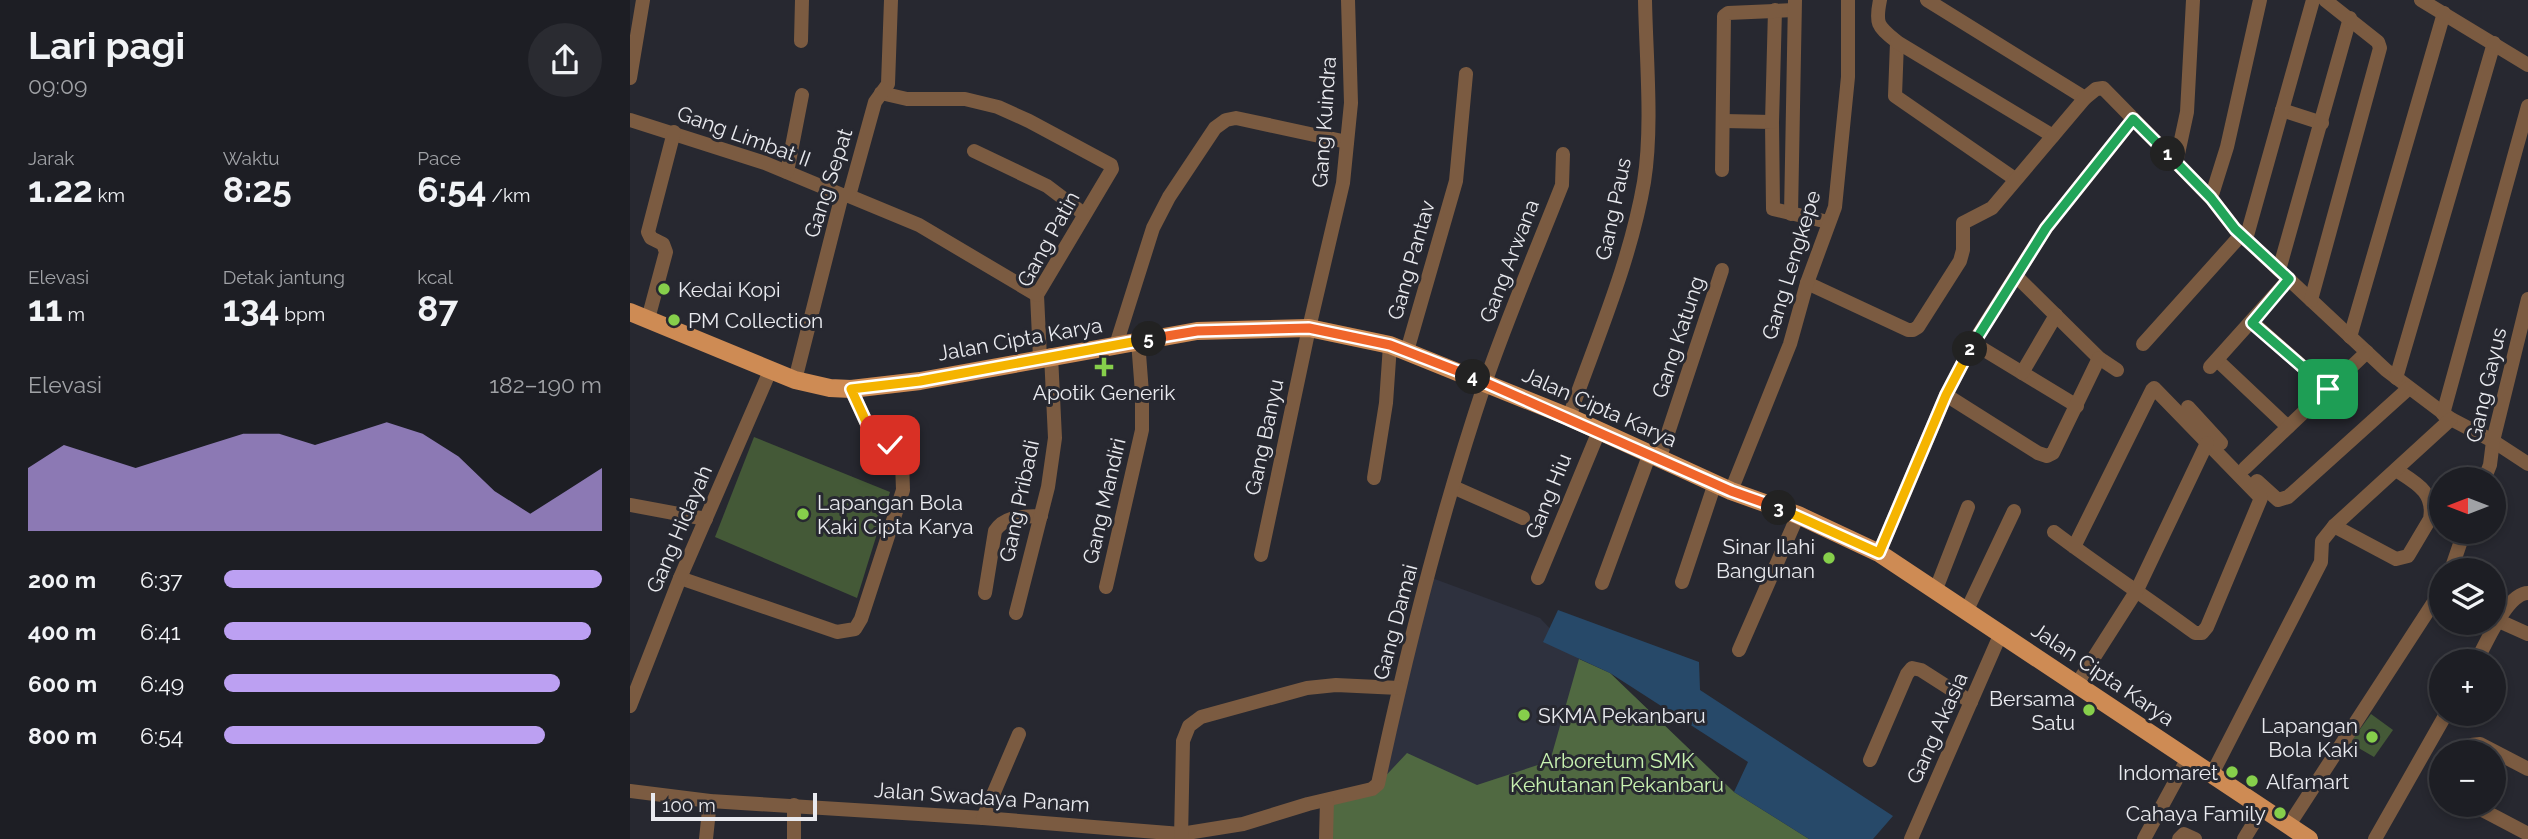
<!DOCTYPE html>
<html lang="id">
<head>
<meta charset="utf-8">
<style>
  body { margin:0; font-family:Raleway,sans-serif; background:#2a2b31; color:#f1f3f6; height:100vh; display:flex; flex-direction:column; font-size:26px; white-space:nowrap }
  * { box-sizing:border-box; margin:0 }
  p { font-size:23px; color:#a0a2a6 }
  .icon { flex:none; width:38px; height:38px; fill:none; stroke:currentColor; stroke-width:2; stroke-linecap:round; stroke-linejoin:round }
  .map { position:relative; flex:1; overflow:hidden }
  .details { display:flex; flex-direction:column; background:#1d1e24; width:630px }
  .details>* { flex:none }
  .needle { width:46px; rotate:270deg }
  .fabs { position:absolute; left:1799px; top:467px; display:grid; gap:14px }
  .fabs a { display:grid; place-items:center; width:77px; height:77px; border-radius:50%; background:#1d1e24; box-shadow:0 4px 10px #0003,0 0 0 2px #3b3c41; font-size:35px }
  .scale { position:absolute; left:21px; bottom:18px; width:166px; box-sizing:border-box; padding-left:7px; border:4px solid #e9eaef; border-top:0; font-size:19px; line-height:24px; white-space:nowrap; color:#e9eaef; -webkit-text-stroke:5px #272830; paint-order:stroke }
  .pin { position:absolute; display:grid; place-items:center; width:60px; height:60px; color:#fff; margin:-30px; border-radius:14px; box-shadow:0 4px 10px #0006 }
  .km { position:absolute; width:35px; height:35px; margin:-18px; border-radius:50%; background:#222; color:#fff; font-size:19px; line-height:35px; text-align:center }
  .round { display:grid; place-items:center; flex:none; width:74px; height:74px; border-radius:37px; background:#2a2b31 }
  .overview { display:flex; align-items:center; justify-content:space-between; height:119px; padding:0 28px }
  h1 { font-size:38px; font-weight:700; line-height:52px }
  .figures { display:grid; grid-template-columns:repeat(3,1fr); gap:10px; height:119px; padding:7px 28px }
  .figures div { display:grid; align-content:center }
  .figures b { font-size:35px; font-weight:700 }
  .figures small { font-size:19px; font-weight:400 }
  .figures p { font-size:19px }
  .chart { height:196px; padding:14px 28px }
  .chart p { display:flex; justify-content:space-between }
  .chart svg { width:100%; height:126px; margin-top:7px; fill:#bca0f2; opacity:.7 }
  ul { padding:0 28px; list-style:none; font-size:23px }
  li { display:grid; grid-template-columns:112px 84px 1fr; align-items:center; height:52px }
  li i { height:18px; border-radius:9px; background:#bca0f2 }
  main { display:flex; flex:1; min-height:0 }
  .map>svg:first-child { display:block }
  .built { fill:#2e313e }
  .green { fill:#445937 }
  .forest { fill:#506941 }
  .water { fill:#274969 }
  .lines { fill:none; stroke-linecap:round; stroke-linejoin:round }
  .minor { stroke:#7b5b41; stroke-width:14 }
  .major { stroke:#ce8b54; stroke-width:18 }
  .split-1-casing { stroke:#fff; stroke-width:14 }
  .split-2-casing { stroke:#fff; stroke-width:14 }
  .split-3-casing { stroke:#fff; stroke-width:14 }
  .split-4-casing { stroke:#fff; stroke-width:14 }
  .split-5-casing { stroke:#fff; stroke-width:14 }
  .split-6-casing { stroke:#fff; stroke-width:14 }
  .split-1 { stroke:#22a559; stroke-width:9 }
  .split-2 { stroke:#22a559; stroke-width:9 }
  .split-3 { stroke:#f5b400; stroke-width:9 }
  .split-4 { stroke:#f0652b; stroke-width:9 }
  .split-5 { stroke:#f0652b; stroke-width:9 }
  .split-6 { stroke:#f5b400; stroke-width:9 }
  .poi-dot { fill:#86cf4b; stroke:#272830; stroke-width:2.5 }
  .labels { text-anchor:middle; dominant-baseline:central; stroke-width:6; stroke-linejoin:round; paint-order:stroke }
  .street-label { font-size:21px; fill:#e9eaef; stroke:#272830 }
  .poi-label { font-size:21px; fill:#e9eaef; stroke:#272830; text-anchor:start }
  .park-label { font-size:21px; fill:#c9f3b1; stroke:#272830 }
</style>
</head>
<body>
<main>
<section class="details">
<div class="overview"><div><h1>Lari pagi</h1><p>09:09</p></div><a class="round"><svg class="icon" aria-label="share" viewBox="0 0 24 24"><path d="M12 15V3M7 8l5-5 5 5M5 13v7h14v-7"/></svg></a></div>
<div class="figures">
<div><p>Jarak</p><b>1.22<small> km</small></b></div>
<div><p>Waktu</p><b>8:25</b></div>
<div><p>Pace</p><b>6:54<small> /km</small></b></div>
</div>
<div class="figures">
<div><p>Elevasi</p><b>11<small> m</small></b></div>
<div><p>Detak jantung</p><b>134<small> bpm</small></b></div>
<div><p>kcal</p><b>87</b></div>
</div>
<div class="chart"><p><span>Elevasi</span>182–190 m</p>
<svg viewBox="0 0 160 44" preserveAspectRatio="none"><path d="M0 44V22L10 14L20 18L30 22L40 18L50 14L60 10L70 10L80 14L90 10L100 6L110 10L120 18L130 30L140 38L150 30L160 22V44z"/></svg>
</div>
<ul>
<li><b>200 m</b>6:37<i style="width:100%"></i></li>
<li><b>400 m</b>6:41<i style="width:97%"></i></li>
<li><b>600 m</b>6:49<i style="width:89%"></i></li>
<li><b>800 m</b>6:54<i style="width:85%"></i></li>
</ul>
</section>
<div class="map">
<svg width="1898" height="839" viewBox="0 0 1898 839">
  <rect width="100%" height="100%" fill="#272830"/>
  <path class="built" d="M802,578L910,618L949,659L980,673L1104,792L1179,839L746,793Z"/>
  <g class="green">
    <path d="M124,437L260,492L227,598L85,537Z"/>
    <path d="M1741,714L1763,730L1744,757L1720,743Z"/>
  </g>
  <path class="forest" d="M949,659L980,673L1104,792L1179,839H696L697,800L748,784L777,753L847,785L920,761Z"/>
  <path class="water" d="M928,610L1069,662L1070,690L1263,816L1243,839H1179L1104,792L1118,762L980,673L913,642Z"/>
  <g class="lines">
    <g class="minor">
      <path d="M1250,0C1245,25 1248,26 1267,42L1265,96L1385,179"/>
      <path d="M1297,0L1455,98"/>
      <path d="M1791,0L1898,65"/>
      <path d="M171,41L172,0"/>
      <path d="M1267,42L1423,136"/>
      <path d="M0,78L13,0"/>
      <path d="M251,93L277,99H335L368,107L399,121L481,165L482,169L407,295L410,358"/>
      <path d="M1652,110L1692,123"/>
      <path d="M0,120L135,163L212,195"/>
      <path d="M1094,121L1142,122L1143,209L1198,222"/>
      <path d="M1142,122L1145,10"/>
      <path d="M344,151L417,186L454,214"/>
      <path d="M1546,163L1557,112L1563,0"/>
      <path d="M1092,170L1094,16L1098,13L1164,10"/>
      <path d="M157,172L172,95"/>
      <path d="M219,196L289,225L407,295"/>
      <path d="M1581,198L1597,147L1630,0"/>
      <path d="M1161,214L1165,0"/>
      <path d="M1616,239L1683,0"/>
      <path d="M1649,270L1720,18"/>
      <path d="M1386,276L1469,358L1487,370"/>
      <path d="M1177,283L1278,330H1283L1288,327L1330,261L1333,250V223L1362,208L1455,98L1466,89L1473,88L1581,198L1605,229L1756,370L1821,419L1863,441L1898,464"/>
      <path d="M1681,300L1750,48L1748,42L1695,0"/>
      <path d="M18,319L36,252L33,244L21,238L18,232L44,132"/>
      <path d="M1622,322L1698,389"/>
      <path d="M1720,337L1814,13"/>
      <path d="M1343,343L1447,406"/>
      <path d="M1513,344L1611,235"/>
      <path d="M486,345L523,228L539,197L585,128L596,120L606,118L717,142"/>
      <path d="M777,351L826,181L836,74"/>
      <path d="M1587,360L1658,427"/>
      <path d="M1580,367L1659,279"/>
      <path d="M1392,373L1426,315"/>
      <path d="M1766,378L1864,43"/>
      <path d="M165,380L212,195L219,196L245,102L258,84L261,0"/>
      <path d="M1316,395L1408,453L1417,456L1423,453L1469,358"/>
      <path d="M1558,407L1591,443"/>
      <path d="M1813,414L1898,106"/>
      <path d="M939,417C966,340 1000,263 1014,182C1023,126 1016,57 1015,0"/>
      <path d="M1030,457L1092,270"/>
      <path d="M1615,468L1737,352"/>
      <path d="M744,478L756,403L760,345"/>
      <path d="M1854,480L1860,465L1863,441L1898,299"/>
      <path d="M1627,481L1648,500L1658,497L1779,388"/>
      <path d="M823,487L893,518"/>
      <path d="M1101,491L1160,344L1177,283L1205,207L1218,77V0"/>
      <path d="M0,505L76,519"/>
      <path d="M1704,526L1766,559L1778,556L1800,519C1805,492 1786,483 1766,470"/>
      <path d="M1424,532C1470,567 1518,598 1565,633H1572L1577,627L1631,498L1524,388L1522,390L1444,547"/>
      <path d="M1249,553L1316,395L1343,343L1416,228L1503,119"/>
      <path d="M631,555L679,328L713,183L721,103L718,0"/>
      <path d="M1821,570L1834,532"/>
      <path d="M50,578L207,632L225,629L231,619L273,490L272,462L260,445L238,426L221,389"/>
      <path d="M908,578L969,431"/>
      <path d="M1052,582L1085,483"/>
      <path d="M972,583L1020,453"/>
      <path d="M476,587L512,430V393L508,341"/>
      <path d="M1306,589L1338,507"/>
      <path d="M355,593L365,531C375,515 393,517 411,516"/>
      <path d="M1337,610L1384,511"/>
      <path d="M386,613L418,487L425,438L421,355"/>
      <path d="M1869,621L1898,634"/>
      <path d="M1109,650L1168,515"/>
      <path d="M1846,662C1856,644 1877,593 1898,593"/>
      <path d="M1447,684L1507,590L1577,443"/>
      <path d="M0,706L50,578L140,371"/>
      <path d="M1836,752L1841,745L1850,744L1898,769"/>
      <path d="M1240,760L1277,674L1282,668L1291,670L1341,702"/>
      <path d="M1582,774L1691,562L1692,541L1704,526L1821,419"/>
      <path d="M0,791L80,801L353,818L551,834L613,824L678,804L742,789L748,784C777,649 811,514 855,383C878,316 906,251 932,185L933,154"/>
      <path d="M1843,805L1898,834"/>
      <path d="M353,818L389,734"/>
      <path d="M1659,825L1811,591"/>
      <path d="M76,839L80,801"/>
      <path d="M164,839V805"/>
      <path d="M551,839L553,741L559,726L571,717L677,688L706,685L769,688"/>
      <path d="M696,839L697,800"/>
      <path d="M1281,839L1371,633"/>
      <path d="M1514,839L1558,758"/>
      <path d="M1549,839L1554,834L1565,839"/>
      <path d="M1614,839L1633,808"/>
      <path d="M1745,839L1816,714"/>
    </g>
    <path class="major" d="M0,312L165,380L200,388L221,389L290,381L567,331L679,328L760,345L939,417L1101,491L1168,515L1249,553L1679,839"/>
  </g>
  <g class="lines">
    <defs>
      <path id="split-1" d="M1538,154L1581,198L1605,229L1659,279L1622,323L1698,389"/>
      <path id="split-2" d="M1340,349L1416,228L1503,119L1538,154"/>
      <path id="split-3" d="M1149,508L1249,553L1316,395L1340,349"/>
      <path id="split-4" d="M843,377L1101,491L1149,508"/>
      <path id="split-5" d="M519,339L567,331L679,328L760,345L843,377"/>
      <path id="split-6" d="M260,445L238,426L221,389L290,381L519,339"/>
    </defs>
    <use href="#split-1" class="split-1-casing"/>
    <use href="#split-2" class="split-2-casing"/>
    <use href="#split-3" class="split-3-casing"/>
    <use href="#split-4" class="split-4-casing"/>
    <use href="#split-5" class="split-5-casing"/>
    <use href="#split-6" class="split-6-casing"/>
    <use href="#split-1" class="split-1"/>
    <use href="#split-2" class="split-2"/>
    <use href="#split-3" class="split-3"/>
    <use href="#split-4" class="split-4"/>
    <use href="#split-5" class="split-5"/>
    <use href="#split-6" class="split-6"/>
  </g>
  <g class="poi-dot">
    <circle cx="34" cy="289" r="7"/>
    <circle cx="44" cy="320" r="7"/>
    <path d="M470.5 356.5h7v7h7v7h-7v7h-7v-7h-7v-7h7z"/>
    <circle cx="173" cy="514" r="7"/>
    <circle cx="1199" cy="558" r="7"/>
    <circle cx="1459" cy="710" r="7"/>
    <circle cx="894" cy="715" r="7"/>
    <circle cx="1742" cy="737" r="7"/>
    <circle cx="1602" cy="772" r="7"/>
    <circle cx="1622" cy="781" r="7"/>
    <circle cx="1650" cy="813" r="7"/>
  </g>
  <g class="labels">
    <g class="street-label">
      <text transform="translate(694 122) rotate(-86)">Gang Kuindra</text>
      <text transform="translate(114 136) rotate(20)">Gang Limbat II</text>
      <text transform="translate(198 183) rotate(-72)">Gang Sepat</text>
      <text transform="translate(983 209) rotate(-78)">Gang Paus</text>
      <text transform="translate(418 239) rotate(-61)">Gang Patin</text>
      <text transform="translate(781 260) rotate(-74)">Gang Pantav</text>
      <text transform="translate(879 261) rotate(-69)">Gang Arwana</text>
      <text transform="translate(1161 265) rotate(-73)">Gang Lengkepe</text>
      <text transform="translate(1048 337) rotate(-72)">Gang Katung</text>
      <text transform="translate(390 339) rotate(-10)">Jalan Cipta Karya</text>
      <text transform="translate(1856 385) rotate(-77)">Gang Gayus</text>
      <text transform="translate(970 407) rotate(24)">Jalan Cipta Karya</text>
      <text transform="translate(634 437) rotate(-78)">Gang Banyu</text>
      <text transform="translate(918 496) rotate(-68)">Gang Hiu</text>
      <text transform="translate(389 501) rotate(-78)">Gang Pribadi</text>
      <text transform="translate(474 501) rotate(-77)">Gang Mandiri</text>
      <text transform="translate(49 529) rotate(-67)">Gang Hidayah</text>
      <text transform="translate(765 622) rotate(-75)">Gang Damai</text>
      <text transform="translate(1473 674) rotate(34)">Jalan Cipta Karya</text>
      <text transform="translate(1307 728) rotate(-66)">Gang Akasia</text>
      <text transform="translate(352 797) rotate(4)">Jalan Swadaya Panam</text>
    </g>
    <g class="poi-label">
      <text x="48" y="289">Kedai Kopi</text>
      <text x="58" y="320">PM Collection</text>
      <text x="474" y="392" text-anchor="middle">Apotik Generik</text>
      <text x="187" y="502">Lapangan Bola<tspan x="187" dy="24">Kaki Cipta Karya</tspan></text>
      <text x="1185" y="546" text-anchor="end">Sinar Ilahi<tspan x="1185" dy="24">Bangunan</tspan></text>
      <text x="1445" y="698" text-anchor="end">Bersama<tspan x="1445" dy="24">Satu</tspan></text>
      <text x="908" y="715">SKMA Pekanbaru</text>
      <text x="1728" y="725" text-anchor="end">Lapangan<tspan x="1728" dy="24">Bola Kaki</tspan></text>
      <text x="1588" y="772" text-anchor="end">Indomaret</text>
      <text x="1636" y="781">Alfamart</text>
      <text x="1636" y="813" text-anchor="end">Cahaya Family</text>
    </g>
    <g class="park-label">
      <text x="987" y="760">Arboretum SMK<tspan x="987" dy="24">Kehutanan Pekanbaru</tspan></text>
    </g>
  </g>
</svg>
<div class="fabs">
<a><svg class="needle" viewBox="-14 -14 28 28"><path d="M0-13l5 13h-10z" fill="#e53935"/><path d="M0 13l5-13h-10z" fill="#a0a2a6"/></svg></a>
<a><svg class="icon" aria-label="layers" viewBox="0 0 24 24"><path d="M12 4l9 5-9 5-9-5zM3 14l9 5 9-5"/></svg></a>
<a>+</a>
<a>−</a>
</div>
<div class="scale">100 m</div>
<div class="pin" style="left:1698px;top:389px;background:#1e9e55"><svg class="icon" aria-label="arrive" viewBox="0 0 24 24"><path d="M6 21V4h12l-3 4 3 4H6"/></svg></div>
<div class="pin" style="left:260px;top:445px;background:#d93025"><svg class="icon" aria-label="check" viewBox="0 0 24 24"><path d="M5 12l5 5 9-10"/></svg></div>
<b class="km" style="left:1538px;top:154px">1</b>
<b class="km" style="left:1340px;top:349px">2</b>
<b class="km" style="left:1149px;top:508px">3</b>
<b class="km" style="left:843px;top:377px">4</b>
<b class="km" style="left:519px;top:339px">5</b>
</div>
</main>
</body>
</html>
